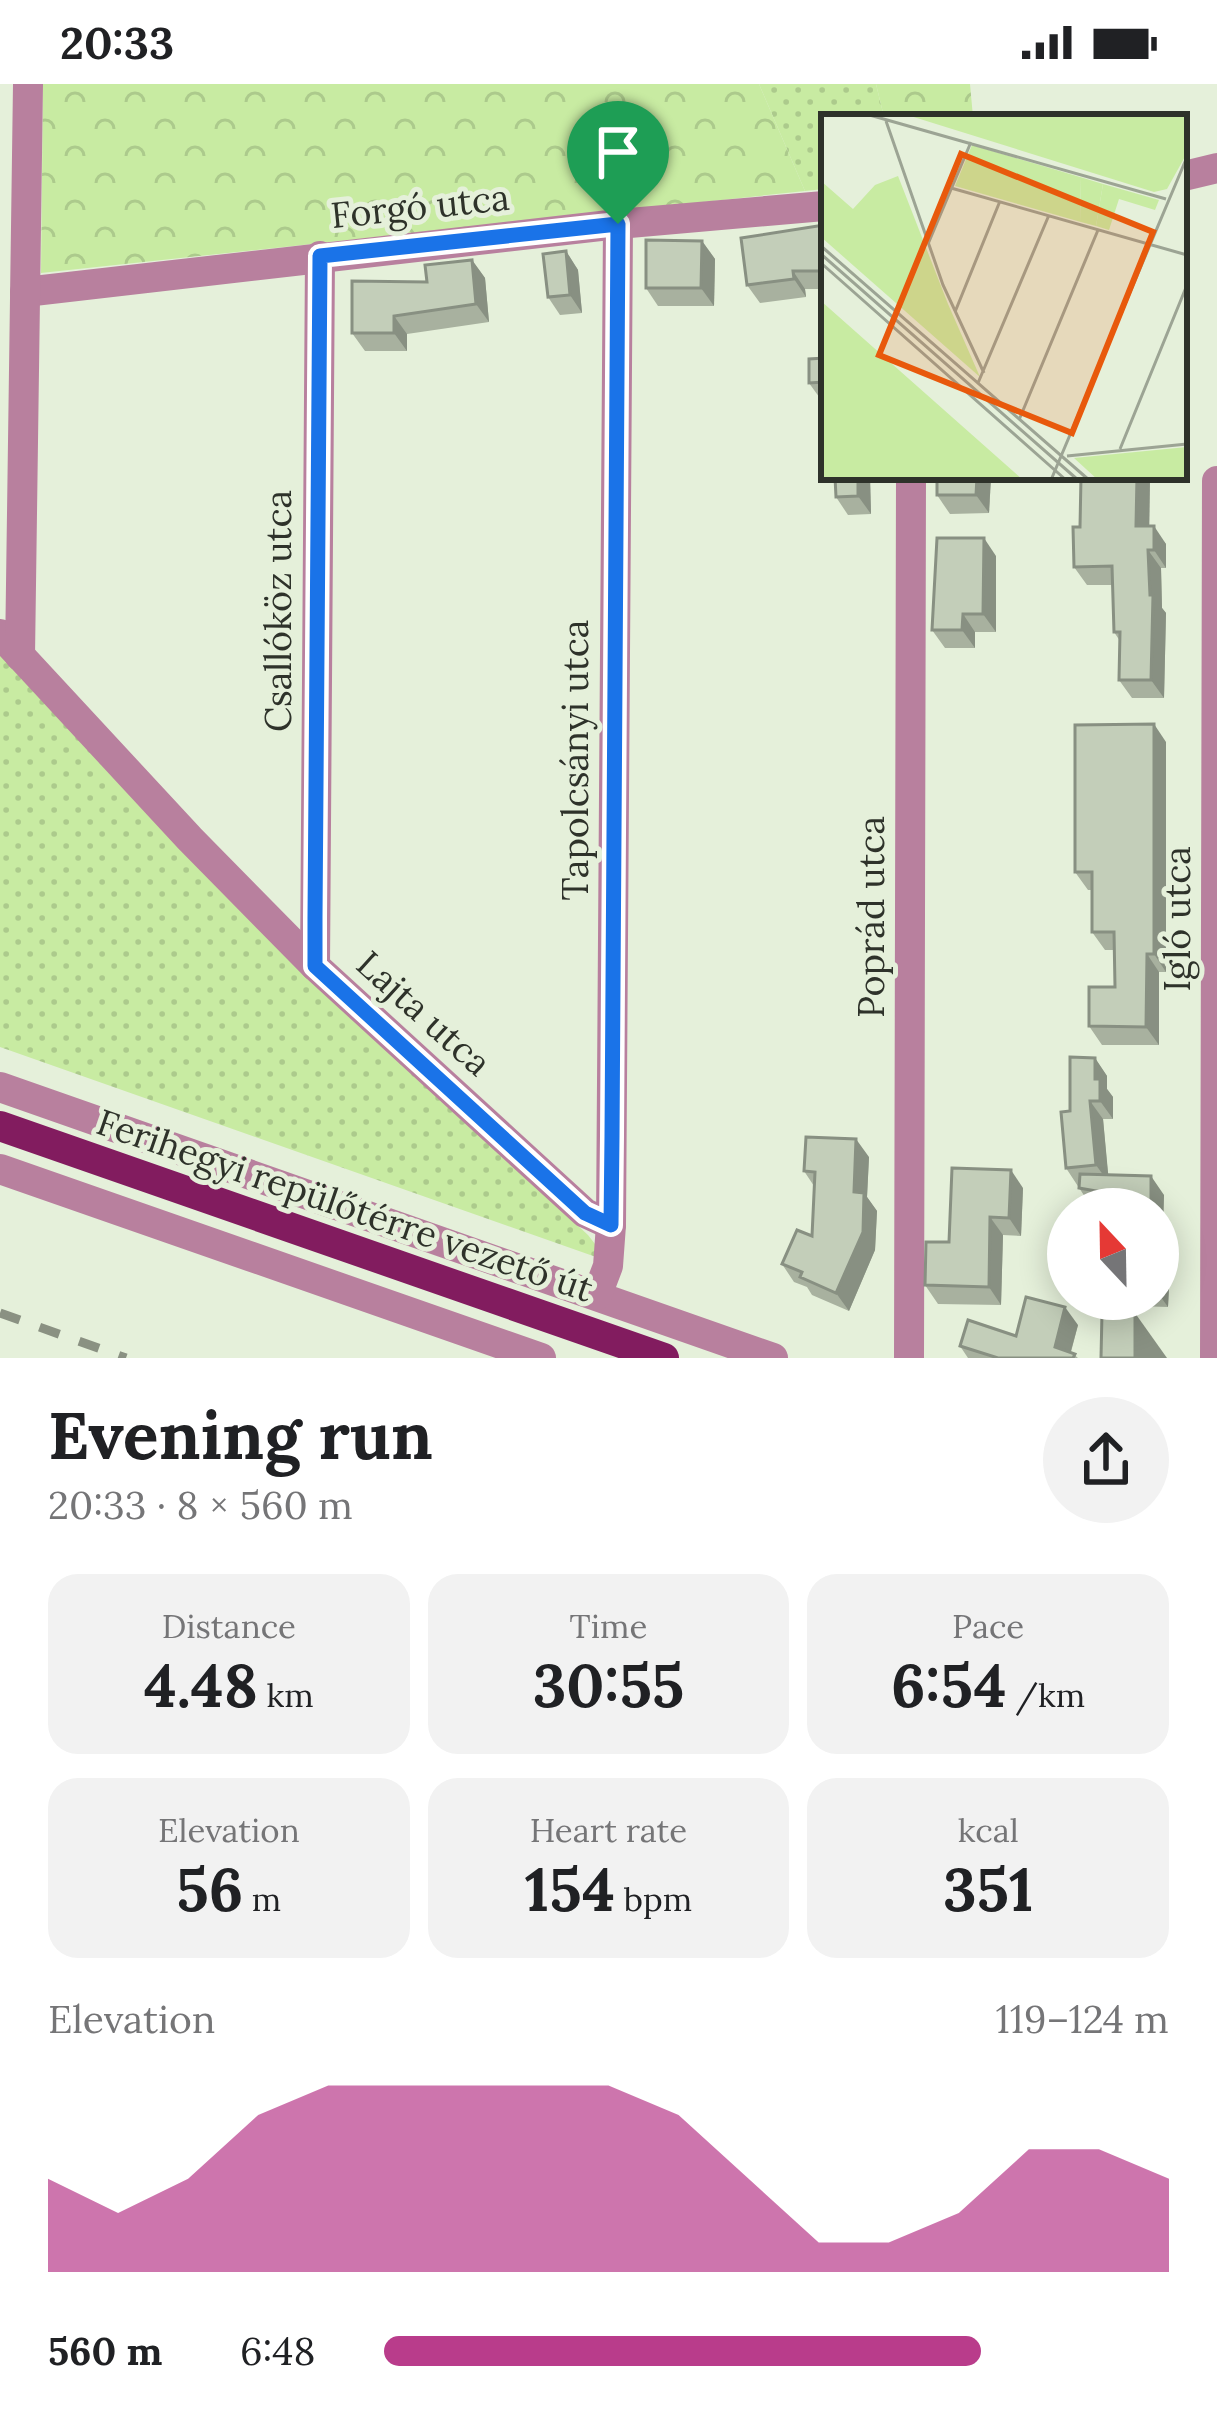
<!DOCTYPE html>
<html lang="en">
<head>
<meta charset="utf-8">
<style>
  body { margin:0; font-family:Lora,serif; background:#f2f2f2; color:#202124; height:100vh; display:flex; flex-direction:column; font-size:45px; white-space:nowrap }
  * { box-sizing:border-box; margin:0 }
  p { font-size:39px; color:#757577 }
  .icon { flex:none; width:66px; height:66px; fill:none; stroke:currentColor; stroke-width:2; stroke-linecap:round; stroke-linejoin:round }
  .map { position:relative; height:1274px; overflow:hidden }
  .panel { display:flex; flex-direction:column; background:#fff; flex:1 }
  .panel>* { flex:none }
  .needle { width:78px; rotate:338deg }
  .tools { position:absolute; left:1047px; top:1104px; display:grid; gap:24px }
  .tools a { display:grid; place-items:center; width:132px; height:132px; border-radius:50%; background:#fff; box-shadow:0 6px 30px #0003; font-size:60px }
  .pin { position:absolute; display:grid; place-items:center; width:102px; height:102px; color:#fff; margin:-123px -51px; border-radius:50% 50% 50% 0; rotate:-45deg; box-shadow:0 0 12px #0007 }
  .pin .icon { rotate:45deg }
  .round { display:grid; place-items:center; flex:none; width:126px; height:126px; border-radius:63px; background:#f2f2f2 }
  .headline { display:flex; align-items:center; justify-content:space-between; height:204px; padding:0 48px }
  h1 { font-size:66px; font-weight:800; line-height:90px }
  .stats { display:grid; grid-template-columns:repeat(3,1fr); gap:18px; height:204px; padding:12px 48px }
  .stats div { display:grid; align-content:center; border-radius:30px; background:#f2f2f2; text-align:center }
  .stats b { font-size:60px; font-weight:800 }
  .stats small { font-size:33px; font-weight:400 }
  .stats p { font-size:33px }
  .chart { height:336px; padding:24px 48px }
  .chart p { display:flex; justify-content:space-between }
  .chart svg { width:100%; height:216px; margin-top:12px; fill:#b93c8b; opacity:.7 }
  ul { padding:0 48px; list-style:none; font-size:39px }
  li { display:grid; grid-template-columns:192px 144px 1fr; align-items:center; height:90px }
  li i { height:30px; border-radius:15px; background:#b93c8b }
  .status { display:flex; justify-content:space-between; align-items:center; height:84px; padding:0 60px; background:#fff; direction:ltr }
  .status svg { height:33px; fill:currentColor }
  .map>svg:first-child { display:block }
  .grass { fill:url(#grass-dots) }
  .forest { fill:url(#forest-crowns) }
  .lines { fill:none; stroke-linecap:round; stroke-linejoin:round }
  .minor { stroke:#b8809e; stroke-width:30 }
  .major { stroke:#821c5f; stroke-width:30 }
  .rail { stroke:#8a9182; stroke-width:9; stroke-dasharray:21 21; stroke-linecap:butt }
  .wall { fill:#a8b19f }
  .shaded-wall { fill:#889082 }
  .building { fill:#c3ceb9; stroke:#889082; stroke-width:3 }
  .route-casing { stroke:#fff; stroke-width:24 }
  .route { stroke:#1a73e8; stroke-width:15 }
  .labels { text-anchor:middle; dominant-baseline:central; stroke-width:10; stroke-linejoin:round; paint-order:stroke }
  .street-label { font-size:36px; fill:#2e322a; stroke:#e5f0da }
  .inset-road { fill:none; stroke:#9ca494; stroke-width:3 }
  .view { fill:#e8590c; fill-opacity:0.15; stroke:#e8590c; stroke-width:6 }
  .inset-edge { fill:none; stroke:#2e322a; stroke-width:6 }
</style>
</head>
<body>
<div class="status"><b>20:33</b><svg viewBox="0 0 49 12"><path d="M0 12V9h3v3zM5 12V6h3v6zM10 12V3h3v9zM15 12V0h3v12zM26 1h20v11H26zM47 4h2v5h-2z"/></svg></div>
<div class="map">
<svg width="1217" height="1274" viewBox="0 0 1217 1274">
  <defs>
    <pattern id="grass-dots" width="8" height="8" patternUnits="userSpaceOnUse" patternTransform="scale(3)"><rect width="8" height="8" fill="#c8eba2"/><path d="M2 2h.1M6 6h.1" fill="none" stroke="#acca8c" stroke-width="1.8" stroke-linecap="round"/></pattern>
    <pattern id="forest-crowns" width="20" height="18" patternUnits="userSpaceOnUse" patternTransform="scale(3)"><rect width="20" height="18" fill="#c8eba2"/><path d="M2 6a3 3 0 1 1 6 0M12 15a3 3 0 1 1 6 0" fill="none" stroke="#acca8c"/></pattern>
  </defs>
  <rect width="100%" height="100%" fill="#e5f0da"/>
  <g class="grass">
    <path d="M759,0H876L884,33H824V105L805,107Z"/>
    <path d="M0,569L262,848L588,1151L595,1160L596,1173L0,963Z"/>
  </g>
  <g class="forest">
    <path d="M43,0H759L805,107L41,189Z"/>
    <path d="M876,0H970L973,33H884Z"/>
  </g>
  <g class="lines">
    <g class="minor">
      <path d="M1184,92L1217,84"/>
      <path d="M25,208L618,140L824,122"/>
      <path d="M0,550L190,755L315,882L585,1129L611,1141"/>
      <path d="M20,572L28,0"/>
      <path d="M315,882L320,172"/>
      <path d="M0,1003L773,1274"/>
      <path d="M0,1085L541,1274"/>
      <path d="M597,1211L608,1182L611,1141L618,140"/>
      <path d="M909,1274L911,393"/>
      <path d="M1215,1274L1217,397"/>
    </g>
    <path class="major" d="M0,1042L664,1274"/>
    <path class="rail" d="M0,1229L126,1274"/>
  </g>
  <g class="wall">
    <path d="M824,141V205H805L806,213L760,219L747,201Z"/>
    <path d="M702,157L715,175L714,222H658L646,204Z"/>
    <path d="M566,167L578,186L582,229L560,231L548,213Z"/>
    <path d="M472,176L485,194L489,238L407,250V267H365L352,249L427,198Z"/>
    <path d="M824,274V317H822L809,299Z"/>
    <path d="M870,393L871,430L848,431L836,413Z"/>
    <path d="M937,393H991L989,429L950,430L937,411Z"/>
    <path d="M1150,393L1149,442L1166,460V484H1161L1162,524L1166,529L1164,614H1132L1119,596L1120,557L1114,548L1113,501H1087L1074,483L1080,443Z"/>
    <path d="M996,472V548H975V564H945L932,546Z"/>
    <path d="M1166,658V888H1159V961H1102L1089,942L1115,903L1114,866H1105L1092,848V806H1088L1075,788Z"/>
    <path d="M1095,974L1107,992V1005L1113,1013V1035H1103L1108,1091L1164,1111L1162,1173L1170,1183L1168,1223L1135,1222L1131,1215H1158V1125L1091,1122L1066,1084L1070,1027Z"/>
    <path d="M869,1073L867,1113L877,1127L875,1166L849,1227L812,1211L807,1203L794,1198L782,1180L812,1152L814,1102L804,1087Z"/>
    <path d="M1023,1104L1021,1152L1003,1151L1001,1221L938,1220L925,1201L949,1158Z"/>
    <path d="M1078,1241L1071,1268L1078,1274H968L960,1262Z"/>
  </g>
  <g class="shaded-wall">
    <path d="M702,157L715,175L714,222L701,204Z"/>
    <path d="M566,167L578,186L582,229L570,211Z"/>
    <path d="M472,176L485,194L489,238L476,220Z"/>
    <path d="M793,187L805,205L806,213L794,195Z"/>
    <path d="M394,232L407,250V267L394,249Z"/>
    <path d="M858,393H870L871,430L858,412Z"/>
    <path d="M977,393H991L989,429L976,411Z"/>
    <path d="M1137,393H1150L1149,460L1136,442Z"/>
    <path d="M1154,442L1166,460V484L1154,466Z"/>
    <path d="M984,454L996,472V548L983,530Z"/>
    <path d="M1148,466L1161,484L1162,524L1166,529L1164,614L1151,596Z"/>
    <path d="M963,530L975,548V564L962,546Z"/>
    <path d="M1154,640L1166,658V888L1154,870Z"/>
    <path d="M1147,870L1159,888V961L1146,943Z"/>
    <path d="M1095,974L1107,992V1005L1113,1013V1035L1100,1017L1095,995Z"/>
    <path d="M1090,1017L1103,1035L1109,1099L1096,1081Z"/>
    <path d="M856,1055L869,1073L867,1113L877,1127L875,1166L849,1227L836,1209L854,1108Z"/>
    <path d="M1011,1086L1023,1104L1021,1152L1009,1134Z"/>
    <path d="M1151,1092L1164,1111L1162,1173L1170,1183L1168,1223L1158,1209V1125H1151Z"/>
    <path d="M990,1133L1003,1151L1001,1221L989,1203Z"/>
    <path d="M1065,1223L1078,1241L1069,1274L1055,1263Z"/>
    <path d="M1135,1229L1167,1274H1135Z"/>
  </g>
  <g class="building">
    <path d="M824,141V187H793L794,195L747,201L741,154Z"/>
    <path d="M646,156L702,157L701,204H646Z"/>
    <path d="M566,167L570,211L548,213L543,170Z"/>
    <path d="M472,176L476,220L394,232V249H352V197L427,198L425,181Z"/>
    <path d="M824,274V298L809,299V275Z"/>
    <path d="M835,393H858V412L836,413Z"/>
    <path d="M937,393H977L976,411H937Z"/>
    <path d="M1081,393H1137L1136,442H1154V466H1148L1150,511H1153L1151,596H1119L1120,548H1114L1112,482L1074,483L1073,443H1080Z"/>
    <path d="M937,454H984L983,530H963L962,546H932Z"/>
    <path d="M1154,640V870H1147L1146,943L1089,942V903H1115L1114,848H1092V788H1075V641Z"/>
    <path d="M1070,973L1095,974V995H1100V1017H1090L1096,1081L1066,1084L1061,1028L1070,1027Z"/>
    <path d="M806,1053L856,1055L854,1108L864,1109L863,1148L836,1209L800,1193L802,1188L782,1180L797,1146L812,1152L815,1088L804,1087Z"/>
    <path d="M952,1084L1011,1086L1009,1134L990,1133L989,1203L925,1201L926,1158H949Z"/>
    <path d="M1080,1090L1151,1092V1125H1102V1108L1079,1104Z"/>
    <path d="M1026,1213L1065,1223L1055,1263L1075,1270L1073,1274H998L960,1262L968,1236L1016,1252Z"/>
    <path d="M1102,1229H1135V1274H1101Z"/>
  </g>
  <g class="lines">
    <defs>
      <path id="route" d="M618,140L612,1052L611,1141L585,1129L315,882V833L320,172Z"/>
    </defs>
    <use href="#route" class="route-casing"/>
    <use href="#route" class="route"/>
  </g>
  <g class="labels">
    <g class="street-label">
      <text transform="translate(420 122) rotate(-6)">Forgó utca</text>
      <text transform="translate(278 527) rotate(-90)">Csallóköz utca</text>
      <text transform="translate(575 676) rotate(-90)">Tapolcsányi utca</text>
      <text transform="translate(871 833) rotate(-90)">Poprád utca</text>
      <text transform="translate(1177 835) rotate(-90)">Igló utca</text>
      <text transform="translate(424 929) rotate(42)">Lajta utca</text>
      <text transform="translate(345 1121) rotate(19)">Ferihegyi repülőtérre vezető út</text>
    </g>
  </g>
  <g transform="translate(821 30)">
    <rect width="366" height="366" fill="#e5f0da"/>
    <path d="M77,62L127,190L159,263L0,123V67L32,95L54,71ZM259,63L282,70L275,112L260,108ZM0,187L202,366H0Z" fill="#c8eba2"/>
    <path d="M83,0H366V39L346,75L333,78ZM151,31L259,63L260,108L134,72ZM282,70L338,86L334,96L298,85L288,116L275,112ZM366,333V366H277L253,344Z" fill="#c8eba2"/>
    <path class="inset-road" d="M45,0L345,85M65,7L122,171L163,259M130,74L366,141M107,130L150,28M0,132L268,366M0,140L257,366M0,149L245,366M134,198L179,87M157,269L228,101M198,306L277,116M299,335L366,171M246,342L366,330M230,366L366,43"/>
    <path class="view" d="M140,40L332,118L251,319L58,241Z"/>
    <rect width="366" height="366" class="inset-edge"/>
  </g>
</svg>
<div class="tools">
<a><svg class="needle" viewBox="-14 -14 28 28"><path d="M0-13l5 13h-10z" fill="#e53935"/><path d="M0 13l5-13h-10z" fill="#757577"/></svg></a>
</div>
<div class="pin" style="left:618px;top:140px;background:#1e9e55"><svg class="icon" aria-label="arrive" viewBox="0 0 24 24"><path d="M6 21V4h12l-3 4 3 4H6"/></svg></div>
</div>
<section class="panel">
<div class="headline"><div><h1>Evening run</h1><p>20:33 · 8 × 560 m</p></div><a class="round"><svg class="icon" aria-label="share" viewBox="0 0 24 24"><path d="M12 15V3M7 8l5-5 5 5M5 13v7h14v-7"/></svg></a></div>
<div class="stats">
<div><p>Distance</p><b>4.48<small> km</small></b></div>
<div><p>Time</p><b>30:55</b></div>
<div><p>Pace</p><b>6:54<small> /km</small></b></div>
</div>
<div class="stats">
<div><p>Elevation</p><b>56<small> m</small></b></div>
<div><p>Heart rate</p><b>154<small> bpm</small></b></div>
<div><p>kcal</p><b>351</b></div>
</div>
<div class="chart"><p><span>Elevation</span>119–124 m</p>
<svg viewBox="0 0 160 44" preserveAspectRatio="none"><path d="M0 44V25L10 32L20 25L30 12L40 6L50 6L60 6L70 6L80 6L90 12L100 25L110 38L120 38L130 32L140 19L150 19L160 25V44z"/></svg>
</div>
<ul>
<li><b>560 m</b>6:48<i style="width:76%"></i></li>
</ul>
</section>
</body>
</html>
